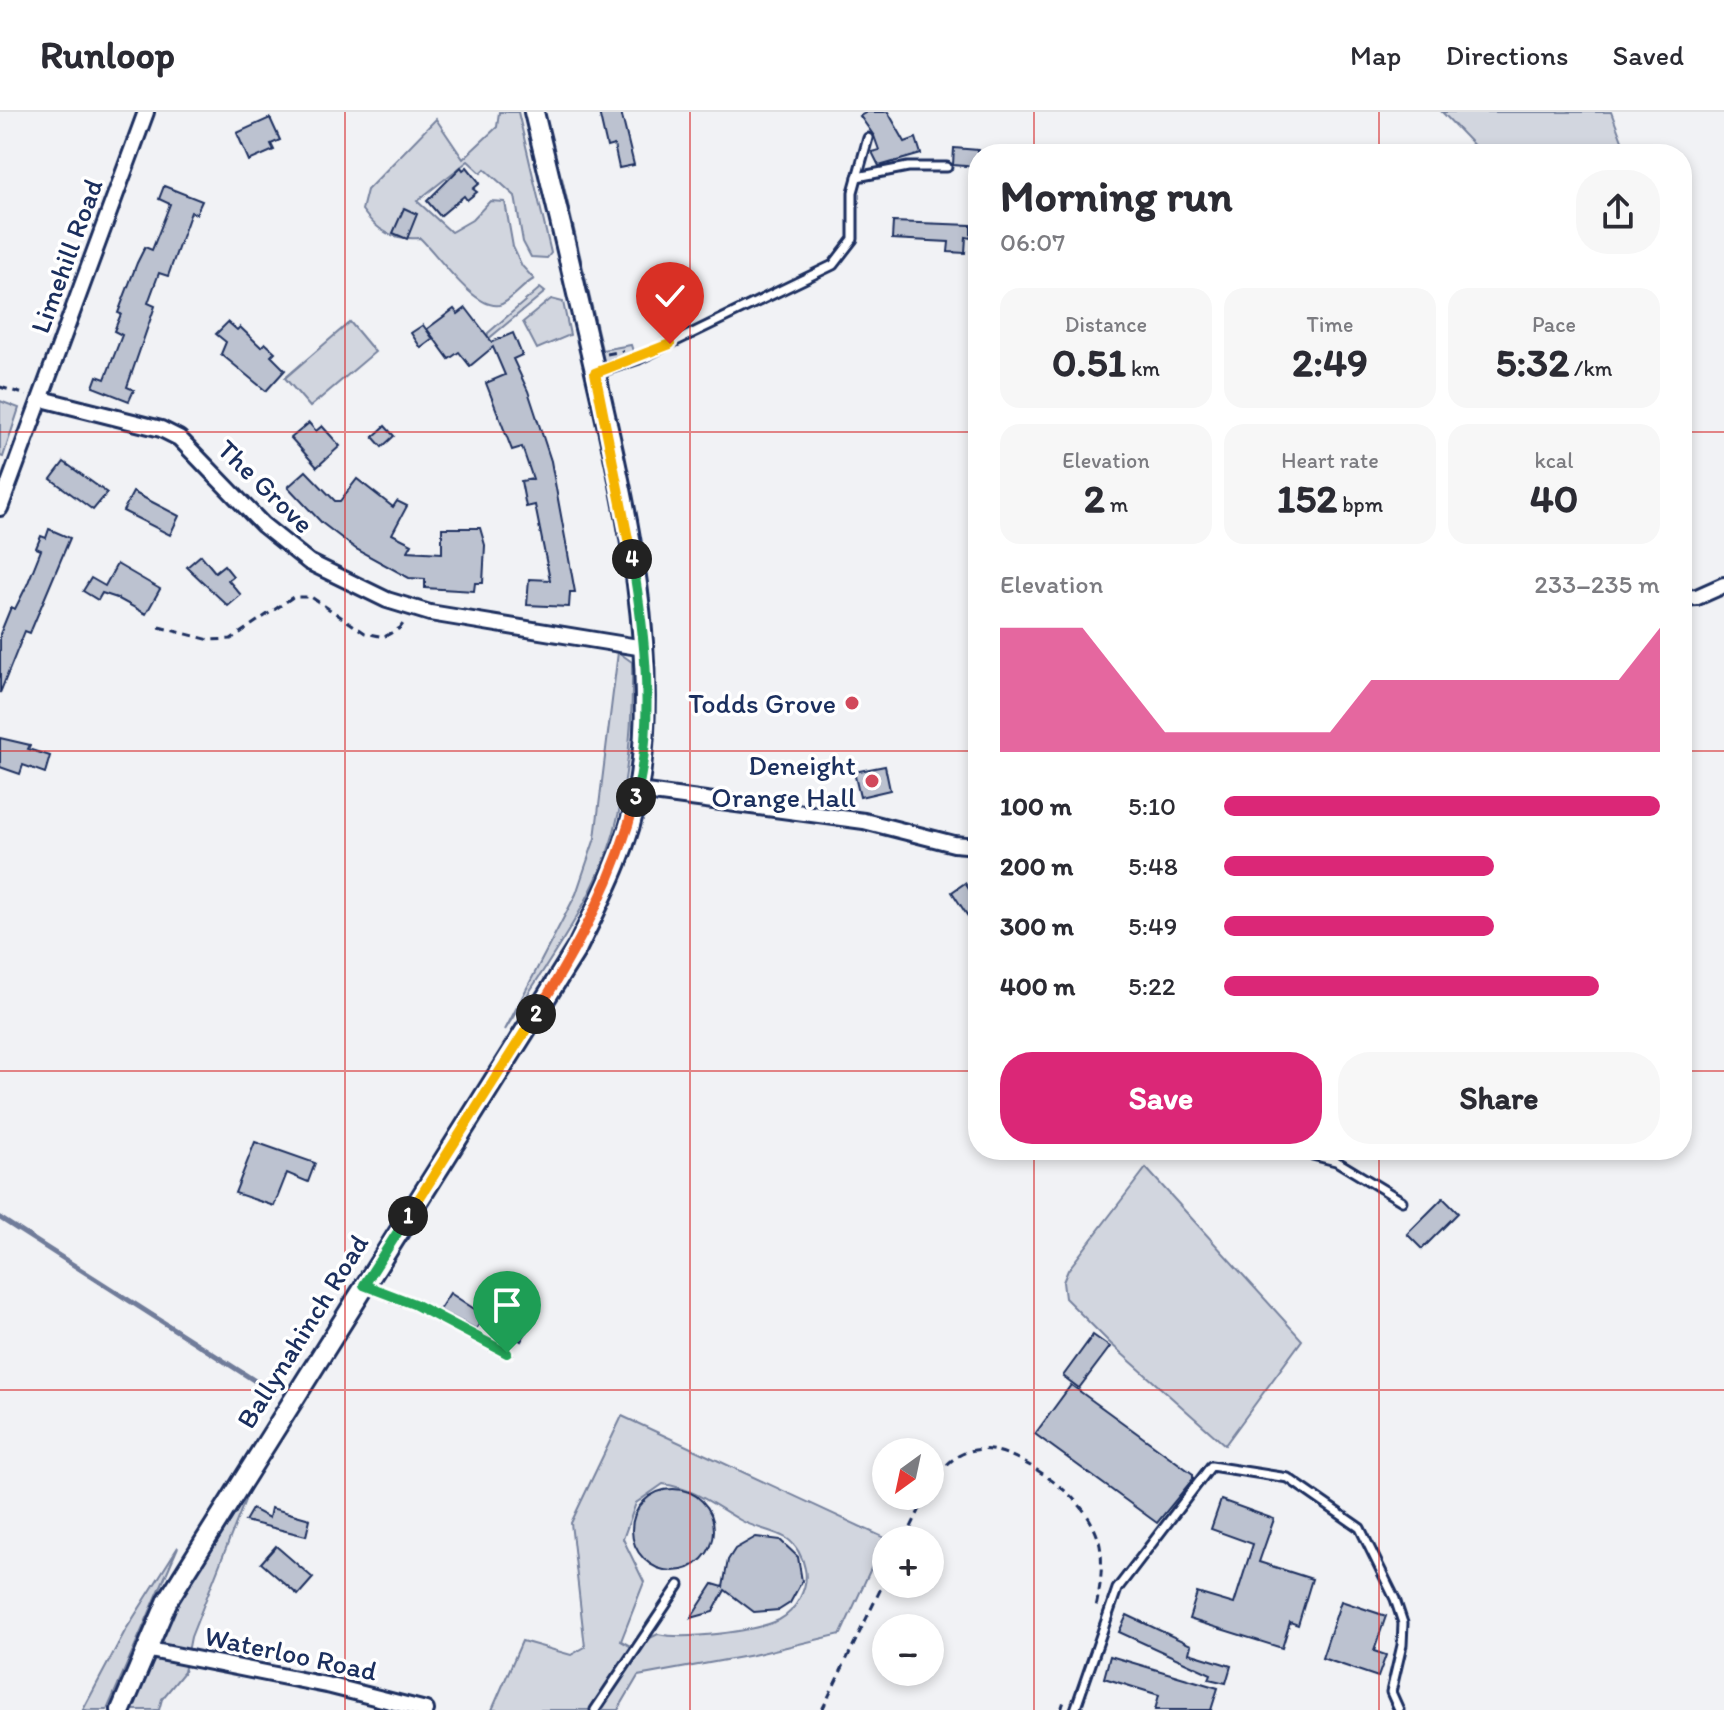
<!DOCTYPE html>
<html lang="en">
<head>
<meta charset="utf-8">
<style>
  body { margin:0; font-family:Itim,sans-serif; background:#f7f7f7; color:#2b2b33; height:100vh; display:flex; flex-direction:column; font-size:30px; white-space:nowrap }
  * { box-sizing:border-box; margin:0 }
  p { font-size:26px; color:#7c7c81 }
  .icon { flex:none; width:44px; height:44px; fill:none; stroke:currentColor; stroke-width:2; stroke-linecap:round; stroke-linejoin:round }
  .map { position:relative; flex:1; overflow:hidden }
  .drawer { position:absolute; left:968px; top:32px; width:724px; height:1016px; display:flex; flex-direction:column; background:#fff; border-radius:32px; box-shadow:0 4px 12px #0003 }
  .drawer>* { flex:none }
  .needle { width:52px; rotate:213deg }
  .buttons { position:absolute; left:872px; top:1326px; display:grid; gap:16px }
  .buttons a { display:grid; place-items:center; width:72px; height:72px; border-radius:50%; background:#fff; box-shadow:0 4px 12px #0003; font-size:40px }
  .pin { position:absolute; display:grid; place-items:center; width:68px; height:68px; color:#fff; margin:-82px -34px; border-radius:50% 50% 50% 0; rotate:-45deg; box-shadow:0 0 8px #0007 }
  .pin .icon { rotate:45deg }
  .km { position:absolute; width:40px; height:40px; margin:-20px; border-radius:50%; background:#222; color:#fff; font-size:22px; line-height:40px; text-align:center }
  .round { display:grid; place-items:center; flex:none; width:84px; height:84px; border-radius:32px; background:#f7f7f7 }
  .overview { display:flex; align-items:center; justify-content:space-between; height:136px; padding:0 32px }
  h1 { font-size:44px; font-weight:700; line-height:60px }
  .figures { display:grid; grid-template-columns:repeat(3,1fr); gap:12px; height:136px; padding:8px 32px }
  .figures div { display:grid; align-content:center; border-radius:20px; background:#f7f7f7; text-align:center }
  .figures b { font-size:40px; font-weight:700 }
  .figures small { font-size:22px; font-weight:400 }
  .figures p { font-size:22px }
  .chart { height:224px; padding:16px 32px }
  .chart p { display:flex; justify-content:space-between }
  .chart svg { width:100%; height:144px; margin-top:8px; fill:#db2777; opacity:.7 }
  .action { display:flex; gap:16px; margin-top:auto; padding:16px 32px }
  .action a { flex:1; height:92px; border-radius:32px; background:#db2777; color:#fff; font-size:32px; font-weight:700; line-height:92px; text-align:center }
  .action a+a { background:#f7f7f7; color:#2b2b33 }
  ul { padding:0 32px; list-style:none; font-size:26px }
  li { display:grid; grid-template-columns:128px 96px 1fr; align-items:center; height:60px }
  li i { height:20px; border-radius:10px; background:#db2777 }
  header { display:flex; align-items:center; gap:48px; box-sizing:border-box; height:112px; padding:0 40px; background:#fff; border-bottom:2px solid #e1e1e2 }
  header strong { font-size:38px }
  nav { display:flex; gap:44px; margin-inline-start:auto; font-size:28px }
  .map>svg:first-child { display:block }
  .green { fill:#d2d6df; stroke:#76829e; stroke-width:2; fill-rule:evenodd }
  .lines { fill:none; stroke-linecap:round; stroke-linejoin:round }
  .stream { stroke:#707c9a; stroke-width:5 }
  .building { fill:#bcc2d0; stroke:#1b2f5e; stroke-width:2 }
  .service-casing { stroke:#1b2f5e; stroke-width:13 }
  .minor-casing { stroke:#1b2f5e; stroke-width:20 }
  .tertiary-casing { stroke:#1b2f5e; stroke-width:24 }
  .path { stroke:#1b2f5e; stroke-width:3; stroke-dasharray:8 6; stroke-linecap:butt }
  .service { stroke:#fff; stroke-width:7 }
  .minor { stroke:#fff; stroke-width:14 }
  .tertiary { stroke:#fff; stroke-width:18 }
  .split-1-casing { stroke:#fff; stroke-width:16 }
  .split-2-casing { stroke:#fff; stroke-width:16 }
  .split-3-casing { stroke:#fff; stroke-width:16 }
  .split-4-casing { stroke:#fff; stroke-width:16 }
  .split-5-casing { stroke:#fff; stroke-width:16 }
  .split-1 { stroke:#22a559; stroke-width:10 }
  .split-2 { stroke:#f5b400; stroke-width:10 }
  .split-3 { stroke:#f0652b; stroke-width:10 }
  .split-4 { stroke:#22a559; stroke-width:10 }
  .split-5 { stroke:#f5b400; stroke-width:10 }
  .grid { fill:none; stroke:#d62828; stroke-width:2; stroke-opacity:0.55 }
  .poi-dot { fill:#d1495b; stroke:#fff; stroke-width:3 }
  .labels { text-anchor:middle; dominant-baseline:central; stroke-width:7; stroke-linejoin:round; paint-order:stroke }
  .street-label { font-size:28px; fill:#1b2f5e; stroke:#fff }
  .poi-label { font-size:28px; fill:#1b2f5e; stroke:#fff; text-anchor:end }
</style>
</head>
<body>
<header>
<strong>Runloop</strong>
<nav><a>Map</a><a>Directions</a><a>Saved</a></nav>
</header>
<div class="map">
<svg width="1724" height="1598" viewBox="0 0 1724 1598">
  <rect width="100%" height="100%" fill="#f1f2f5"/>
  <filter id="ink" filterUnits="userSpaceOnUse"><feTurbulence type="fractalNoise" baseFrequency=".0125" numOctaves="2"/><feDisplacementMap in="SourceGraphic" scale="16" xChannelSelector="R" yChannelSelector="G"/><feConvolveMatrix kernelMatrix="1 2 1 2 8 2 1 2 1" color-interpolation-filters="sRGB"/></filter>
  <g filter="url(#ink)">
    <g class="green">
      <path d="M499,0H518L551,141L547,146L531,145L523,130L515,84L485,57L481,61L468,49L417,89L451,120L472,108L490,89L505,90L513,135L522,154L534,167C522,173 511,190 499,193C474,197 438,143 420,126C393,128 378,120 362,98L367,78L436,7L463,47L497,15Z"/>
      <path d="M1442,0H1611L1627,42H1482Z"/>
      <path d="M562,66L602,238L631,233L635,246L604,251L597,238L559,71Z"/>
      <path d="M540,176L545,180L487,228L488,221Z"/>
      <path d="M551,187L563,190L570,223L537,237L523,210Z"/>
      <path d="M350,210L375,240L310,295L285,266Z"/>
      <path d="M0,289L19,296L3,345L0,344Z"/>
      <path d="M618,540L632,550C633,607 629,665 614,720C594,791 543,856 505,918L576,782L595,726Z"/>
      <path d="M1146,1056L1302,1228L1225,1333L1111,1232L1065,1186L1063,1170L1068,1158Z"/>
      <path d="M622,1304L885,1426L841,1522L753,1543L638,1564L618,1598H492L522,1529L571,1543L585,1535L571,1411ZM663,1372C695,1377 712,1392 740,1408C754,1416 772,1418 786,1426C796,1432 803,1446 805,1457C809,1475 796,1499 779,1508C754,1520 684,1528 658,1522L632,1535L621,1529L644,1470L623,1427L636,1391Z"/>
      <path d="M251,1373L191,1525L184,1560L162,1587L159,1598H130L178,1489Z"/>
      <path d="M178,1435L107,1598H83L125,1519Z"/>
    </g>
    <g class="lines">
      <path class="stream" d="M0,1106L274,1281"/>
    </g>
    <g class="building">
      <path d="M599,0H621L634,53L619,56L614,33L607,35Z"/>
      <path d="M867,0H888L905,30L916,26L921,42L879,54L872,40L879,38L874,24L860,4Z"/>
      <path d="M270,6L280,28L271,32L274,38L249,49L237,21Z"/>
      <path d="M954,36L978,38V55L953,53Z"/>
      <path d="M461,55L463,58L467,55L480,71L473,77L477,80L467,88L464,84L440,104L427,89Z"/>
      <path d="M164,74L202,89L196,102L191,100L168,164L159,161L148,191L155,194L127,275L134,278L129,289L93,275L97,264L105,267L122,223L114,219L121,202L118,201L137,151L145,135L152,138L170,92L159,87Z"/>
      <path d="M404,96L417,102L407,127L393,121Z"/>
      <path d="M893,110L971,113V126L966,125L965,141L948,140L949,130L892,127Z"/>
      <path d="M466,196L492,230L513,221L522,243L513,247L528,279L551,349L575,480H570L569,495L527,493L529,467L550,468L535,393L526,395L521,369L533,367L522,335L512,338L486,271L505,263L493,235L470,254L459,240L449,247L427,217L454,197L458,202Z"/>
      <path d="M228,210L237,218L240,215L261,235L265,231L275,240L271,244L285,258L266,279L221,242L226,230L216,222Z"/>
      <path d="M423,213L433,227L421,236L411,221Z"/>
      <path d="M309,311L316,319L322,314L340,334L317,355L291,326Z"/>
      <path d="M385,314L394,324L382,335L373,325Z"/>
      <path d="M64,350L107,381L93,398L51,367Z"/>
      <path d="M306,359L335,389H340L357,367L393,395L397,389L407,394L392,422L412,432L408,439L442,441V416H480L485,433L483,471H475L474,479L425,476V467L409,466L356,437L322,411L288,375Z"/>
      <path d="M133,380L179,404L170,423L123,399Z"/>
      <path d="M49,417L70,426L30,521L25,519L0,581V522L11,495L15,497L27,473L41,438L36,436L41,424L46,426Z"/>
      <path d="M201,443L215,460L224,453L233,464L228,468L241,483L228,494L187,455Z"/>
      <path d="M117,452L160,477L146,502L117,486L102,481L98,488L83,479L91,466L105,474Z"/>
      <path d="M0,626L30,633L28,637L50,644L45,661L23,653L20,662L0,655Z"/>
      <path d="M885,654L890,678L860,685L854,660Z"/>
      <path d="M965,771L978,791V820L952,780Z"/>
      <path d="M255,1030L315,1051L308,1070L287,1061L274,1094L235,1081Z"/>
      <path d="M1443,1086L1458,1101L1422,1137L1407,1122Z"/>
      <path d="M450,1181L485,1204L476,1217L439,1198Z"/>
      <path d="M507,1200L530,1214L521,1229L498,1214Z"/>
      <path d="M1093,1223L1110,1235L1079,1276L1063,1264Z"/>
      <path d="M1071,1273L1193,1362V1367L1157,1411L1035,1322Z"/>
      <circle cx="673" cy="1418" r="41"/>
      <path d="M1221,1388L1274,1407L1259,1450L1312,1467L1298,1513L1290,1510L1282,1536L1189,1507L1197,1481L1234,1492L1253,1432L1211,1417Z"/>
      <path d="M271,1396L310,1407L306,1424L245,1409L252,1397L269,1406Z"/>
      <path d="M756,1425L780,1428L798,1445L802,1469L790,1491L779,1498L754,1500L725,1478L713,1500L691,1506L713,1472L723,1475L728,1448L735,1437Z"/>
      <path d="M276,1434L313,1466L298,1483L261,1451Z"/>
      <path d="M1341,1489L1386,1504L1374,1539L1386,1543L1378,1565L1322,1546Z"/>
      <path d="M1127,1503L1191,1533L1189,1541L1231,1554L1226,1571L1209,1567L1211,1562L1119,1520Z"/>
      <path d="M1110,1544L1218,1576L1211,1598H1155L1159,1583L1104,1566Z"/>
    </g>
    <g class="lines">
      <defs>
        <g id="service">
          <path d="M857,65L908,55H947"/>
          <path d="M597,261L639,247L833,153L853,127V80L868,26"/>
          <path d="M1293,1038L1336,1049L1402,1089"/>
          <path d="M366,1174L414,1192L507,1241"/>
          <path d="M595,1598L679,1473"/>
          <path d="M1075,1598L1117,1477L1211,1354L1288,1366L1360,1416L1395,1487L1403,1511L1402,1533L1391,1580L1399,1598"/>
        </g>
        <g id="minor">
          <path d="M42,287L161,317L179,326L263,413L309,450L387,488L430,501L644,536"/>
          <path d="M0,396L146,0"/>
          <path d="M1682,486L1697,485L1724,473"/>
          <path d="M638,679L864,709L954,732L978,734"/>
          <path d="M145,1537L331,1574L426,1598"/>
        </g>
        <path id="tertiary" d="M121,1598L168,1488L577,836C602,785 629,734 638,678C660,539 626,395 595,259C575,173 555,86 534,0"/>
      </defs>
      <use href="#service" class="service-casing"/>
      <use href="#minor" class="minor-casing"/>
      <use href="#tertiary" class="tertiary-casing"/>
      <g class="path">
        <path d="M607,242L623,239"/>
        <path d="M0,275L27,283"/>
        <path d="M159,515L210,528L231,527L293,485H311L365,521L384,525L400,516L405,509"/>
        <path d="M930,1375C961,1322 999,1332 1043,1362C1068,1380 1088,1396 1098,1426C1105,1446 1100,1479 1095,1499"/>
        <path d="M905,1428L926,1384"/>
        <path d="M822,1598L886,1466"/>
        <path d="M1061,1598L1065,1586"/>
      </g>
      <use href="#service" class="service"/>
      <use href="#minor" class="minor"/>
      <use href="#tertiary" class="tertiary"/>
    </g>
  </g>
  <g class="lines" filter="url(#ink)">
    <defs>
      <path id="split-1" d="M408,1104L364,1173L414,1192L507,1241"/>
      <path id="split-2" d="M408,1104L536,902"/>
      <path id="split-3" d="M536,902C579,833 616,765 636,685"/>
      <path id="split-4" d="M632,447C645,522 655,610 636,685"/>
      <path id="split-5" d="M632,447L595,261L670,232"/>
    </defs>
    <use href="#split-1" class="split-1-casing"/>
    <use href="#split-2" class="split-2-casing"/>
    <use href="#split-3" class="split-3-casing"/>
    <use href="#split-4" class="split-4-casing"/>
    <use href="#split-5" class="split-5-casing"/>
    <use href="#split-1" class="split-1"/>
    <use href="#split-2" class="split-2"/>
    <use href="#split-3" class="split-3"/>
    <use href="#split-4" class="split-4"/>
    <use href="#split-5" class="split-5"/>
  </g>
  <path class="grid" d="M345,0V1598M690,0V1598M1034,0V42M1379,0V42M0,320H978M1682,320H1724M0,639H978M1682,639H1724M0,959H978M1682,959H1724M1034,1038V1598M1379,1038V1598M0,1278H1724"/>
  <g class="poi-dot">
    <circle cx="852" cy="591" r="8"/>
    <circle cx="872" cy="669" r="8"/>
  </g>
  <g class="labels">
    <g class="street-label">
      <text transform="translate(66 144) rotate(-70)">Limehill Road</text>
      <text transform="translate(266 374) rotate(44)">The Grove</text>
      <text transform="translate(302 1219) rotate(-58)">Ballynahinch Road</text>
      <text transform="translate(291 1541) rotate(12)">Waterloo Road</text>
    </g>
    <g class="poi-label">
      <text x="836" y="591">Todds Grove</text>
      <text x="856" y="653">Deneight<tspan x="856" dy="32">Orange Hall</tspan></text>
    </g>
  </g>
</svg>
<div class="buttons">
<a><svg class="needle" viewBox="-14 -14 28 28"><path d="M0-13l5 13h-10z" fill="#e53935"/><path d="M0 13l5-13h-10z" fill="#7c7c81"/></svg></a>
<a>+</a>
<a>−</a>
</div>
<div class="pin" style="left:507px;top:1241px;background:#1e9e55"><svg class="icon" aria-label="arrive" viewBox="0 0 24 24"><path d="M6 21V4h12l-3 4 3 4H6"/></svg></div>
<div class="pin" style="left:670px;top:232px;background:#d93025"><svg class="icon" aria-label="check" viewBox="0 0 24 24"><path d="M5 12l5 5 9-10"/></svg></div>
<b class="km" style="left:408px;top:1104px">1</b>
<b class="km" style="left:536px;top:902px">2</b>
<b class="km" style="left:636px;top:685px">3</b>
<b class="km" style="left:632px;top:447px">4</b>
<section class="drawer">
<div class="overview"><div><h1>Morning run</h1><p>06:07</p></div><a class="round"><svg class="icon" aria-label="share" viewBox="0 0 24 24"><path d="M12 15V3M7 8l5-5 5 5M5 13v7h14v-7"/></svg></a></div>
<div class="figures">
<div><p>Distance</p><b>0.51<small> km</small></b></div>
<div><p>Time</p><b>2:49</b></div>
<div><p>Pace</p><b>5:32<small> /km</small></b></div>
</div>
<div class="figures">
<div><p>Elevation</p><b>2<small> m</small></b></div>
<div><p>Heart rate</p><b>152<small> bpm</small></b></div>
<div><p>kcal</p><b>40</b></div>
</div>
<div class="chart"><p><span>Elevation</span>233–235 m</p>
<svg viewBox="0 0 160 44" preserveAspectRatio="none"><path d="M0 44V6L10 6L20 6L30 22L40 38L50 38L60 38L70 38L80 38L90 22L100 22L110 22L120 22L130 22L140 22L150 22L160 6V44z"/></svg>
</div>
<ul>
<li><b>100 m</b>5:10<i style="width:100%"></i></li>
<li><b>200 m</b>5:48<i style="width:62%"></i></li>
<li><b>300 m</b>5:49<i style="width:62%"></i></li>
<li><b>400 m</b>5:22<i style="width:86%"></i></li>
</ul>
<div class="action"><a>Save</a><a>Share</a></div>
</section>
</div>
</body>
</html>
